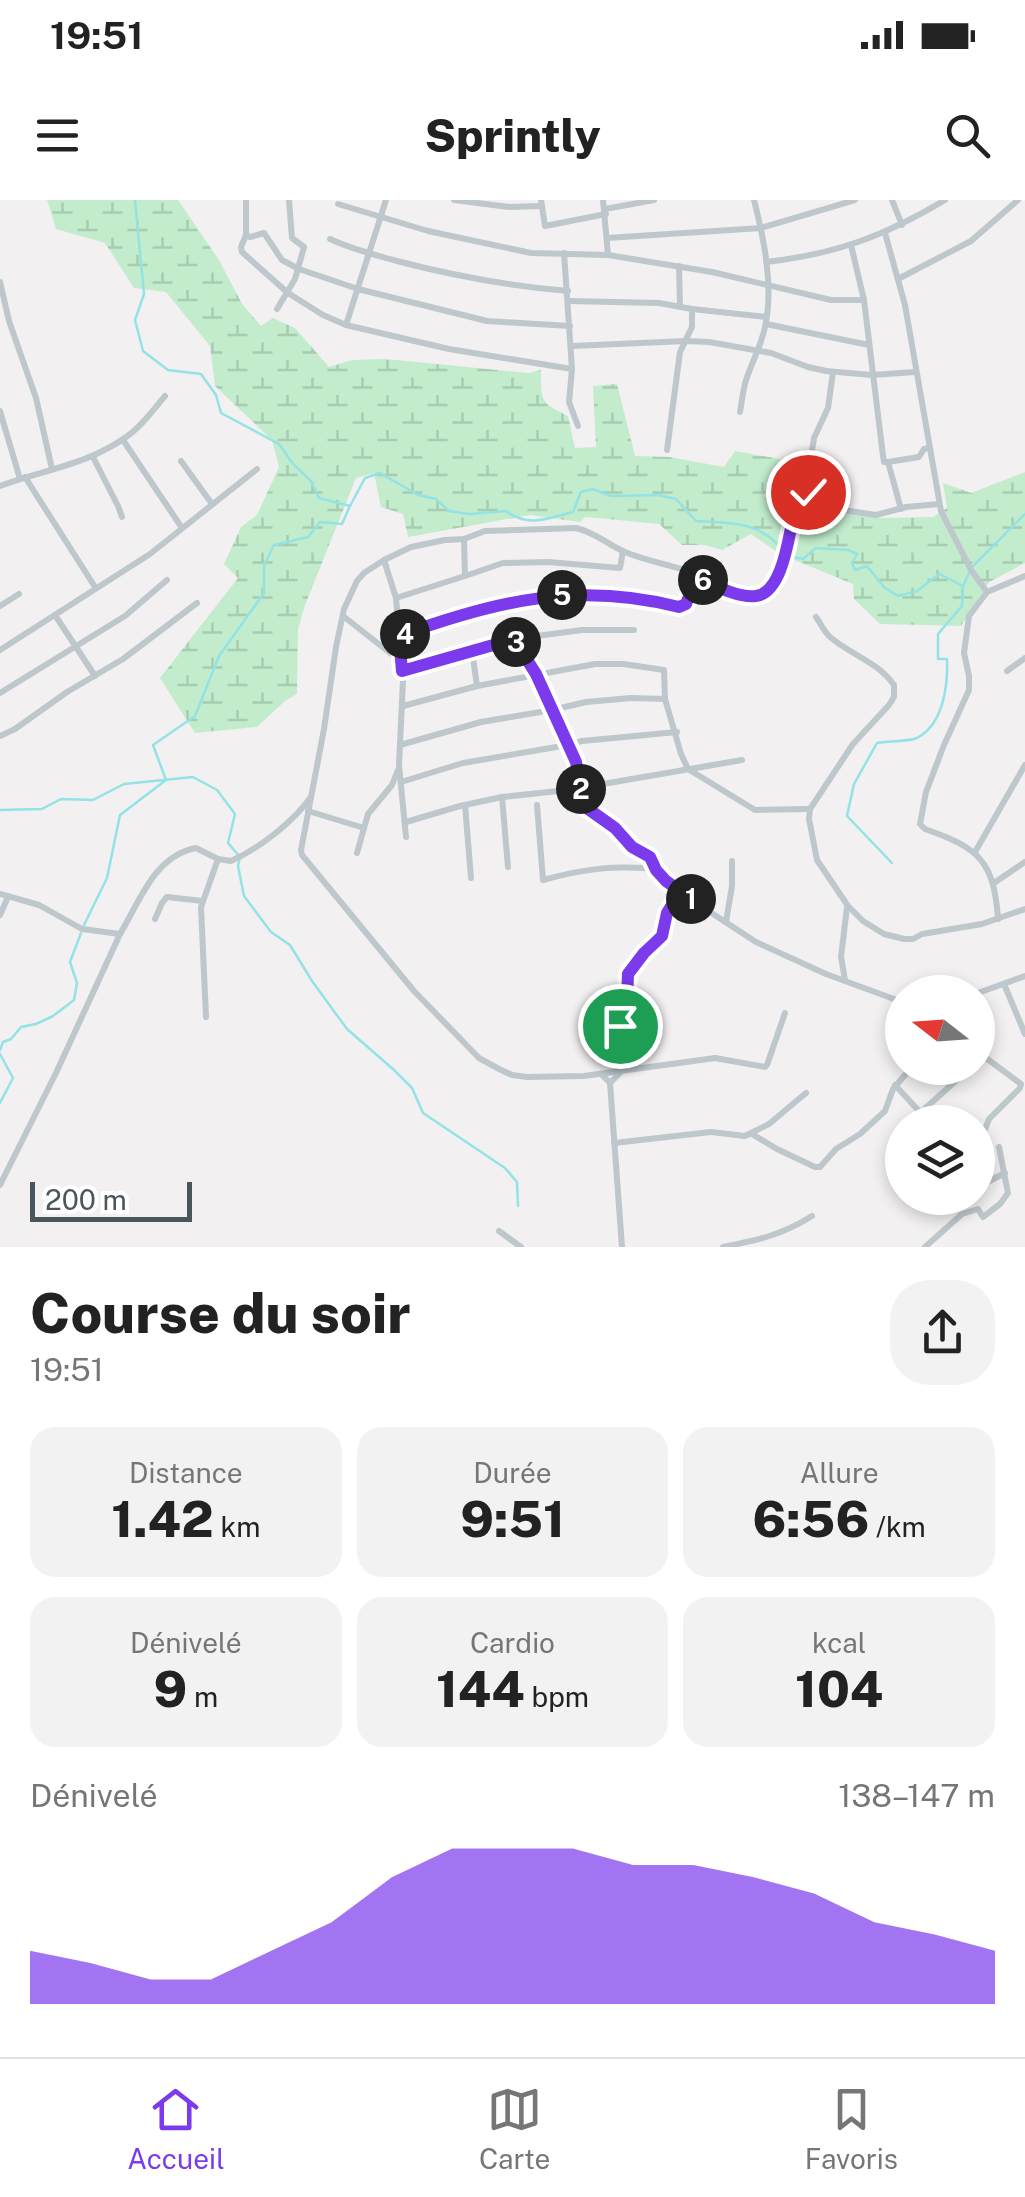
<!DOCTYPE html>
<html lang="fr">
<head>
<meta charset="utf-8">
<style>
  body { margin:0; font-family:"Public Sans",sans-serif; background:#f2f2f2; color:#222; height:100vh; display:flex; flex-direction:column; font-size:38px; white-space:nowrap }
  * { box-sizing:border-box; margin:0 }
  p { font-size:32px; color:#767676 }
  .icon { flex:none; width:55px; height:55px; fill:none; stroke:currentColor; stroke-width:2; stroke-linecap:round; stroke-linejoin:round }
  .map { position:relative; height:1047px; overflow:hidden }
  .drawer { display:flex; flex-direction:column; background:#fff; flex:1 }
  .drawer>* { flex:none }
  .needle { width:65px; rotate:287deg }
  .fabs { position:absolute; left:885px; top:775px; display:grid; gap:20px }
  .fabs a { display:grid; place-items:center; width:110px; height:110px; border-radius:50%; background:#fff; box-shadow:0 5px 15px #0003; font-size:50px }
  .scale { position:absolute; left:30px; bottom:25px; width:162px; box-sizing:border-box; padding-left:10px; border:5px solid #49575c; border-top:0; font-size:28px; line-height:35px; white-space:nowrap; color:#49575c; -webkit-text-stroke:8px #fff; paint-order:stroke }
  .pin { position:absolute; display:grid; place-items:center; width:85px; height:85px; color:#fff; margin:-42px; border:5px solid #fff; border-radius:50%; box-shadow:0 2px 10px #0007 }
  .km { position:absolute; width:50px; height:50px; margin:-25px; border-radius:50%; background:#222; color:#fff; font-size:28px; line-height:50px; text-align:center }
  .round { display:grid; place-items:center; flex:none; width:105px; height:105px; border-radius:40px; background:#f2f2f2 }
  .overview { display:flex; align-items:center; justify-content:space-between; height:170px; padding:0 30px }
  h1 { font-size:55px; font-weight:800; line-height:75px }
  .stats { display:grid; grid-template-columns:repeat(3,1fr); gap:15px; height:170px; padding:10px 30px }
  .stats div { display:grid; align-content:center; border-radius:25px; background:#f2f2f2; text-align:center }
  .stats b { font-size:50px; font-weight:800 }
  .stats small { font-size:28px; font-weight:400 }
  .stats p { font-size:28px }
  .chart { height:280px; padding:20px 30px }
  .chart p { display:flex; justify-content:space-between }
  .chart svg { width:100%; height:180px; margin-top:10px; fill:#7c3aed; opacity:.7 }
  .status { display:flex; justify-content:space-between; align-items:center; height:70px; padding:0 50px; background:#fff; direction:ltr }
  .status svg { height:28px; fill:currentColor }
  header { display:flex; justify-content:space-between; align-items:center; height:130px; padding:0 30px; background:#fff; font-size:45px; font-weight:800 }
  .menu { display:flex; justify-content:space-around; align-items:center; height:140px; border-top:2px solid #e0e0e0; background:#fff; font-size:28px; color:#767676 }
  .menu a { display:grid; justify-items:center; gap:5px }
  .menu .selected { color:#7c3aed }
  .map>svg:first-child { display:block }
  .wetland { fill:url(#wetland-marsh) }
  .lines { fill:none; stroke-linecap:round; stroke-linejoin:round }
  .stream { stroke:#93e3e6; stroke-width:2.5 }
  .minor { stroke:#bdc7cc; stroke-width:6 }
  .route-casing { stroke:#fff; stroke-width:20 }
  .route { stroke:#7c3aed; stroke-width:12 }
</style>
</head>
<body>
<div class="status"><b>19:51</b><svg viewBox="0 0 49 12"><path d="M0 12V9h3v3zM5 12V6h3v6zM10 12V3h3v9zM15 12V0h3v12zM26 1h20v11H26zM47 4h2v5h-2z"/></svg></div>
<header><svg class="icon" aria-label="menu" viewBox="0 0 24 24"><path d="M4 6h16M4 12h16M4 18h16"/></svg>Sprintly<svg class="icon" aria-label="search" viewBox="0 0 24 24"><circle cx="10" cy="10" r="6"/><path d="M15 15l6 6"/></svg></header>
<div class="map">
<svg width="1025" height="1047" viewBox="0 0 1025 1047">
  <defs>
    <pattern id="wetland-marsh" width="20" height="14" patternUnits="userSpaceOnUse" patternTransform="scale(2.5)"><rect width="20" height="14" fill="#c2eccc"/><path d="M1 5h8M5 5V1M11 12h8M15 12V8" fill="none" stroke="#a8ccb2"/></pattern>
  </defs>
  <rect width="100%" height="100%" fill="#f2f0f1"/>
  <path class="wetland" d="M47,0H178L219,60L242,104L261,126L273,118L295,128L329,167L352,160L386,159L529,173L541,170C541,202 540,202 568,216L575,248L596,247L593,186L617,184L635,256L669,257L724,267L735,251L780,259L764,296L777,302L810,295L840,313L882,318L933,317L947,308L943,283L971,293L1025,272V363L989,382L961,426L880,424L854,399L853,384L780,354L751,334L722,350L705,345H682L659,324L598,318L585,317L580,322L530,315L408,337L403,314L381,307L374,273L356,278L305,405L298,429L297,494L285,501L257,527L195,533L160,478L238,378L224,364L241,327L257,315L279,267L272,240L215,186L210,146L166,92L134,88L105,43L56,29Z"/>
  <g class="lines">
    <g class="stream">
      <path d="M135,0L144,94L135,120L143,151L168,170L201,174L216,195L221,213L279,244L293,264L311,281L319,298L350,306L365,278L380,273L418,295L436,299L449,311L469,314L506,311C529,328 548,318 573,312L581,292L593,289L611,296L658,295L676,299L696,321C729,323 763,321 783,352"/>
      <path d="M792,357L803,359L816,348L848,350L857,354L852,363L855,370L867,366L884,387L898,396L917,391L939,374L963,386L969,373"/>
      <path d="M973,366L1025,314"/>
      <path d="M0,610L42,609L61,599L93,600L124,584L193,577L217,590L235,614L228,643L240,657L238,666L244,696L271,732L290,745L312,781L347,829L394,870L412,888L423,913L505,968L517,982L518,1006"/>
      <path d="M892,663L847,616L854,584L877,543C889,541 907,542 917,538C944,524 948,484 947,459H938V434L962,406L963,386"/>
      <path d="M84,725L107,678L120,615L166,580L153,545L195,516L219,456L264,393V365L274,345L308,337L320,322L342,324L350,306"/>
      <path d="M0,850L3,842L11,839L21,827L36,824L53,816L74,800L77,783L70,762L81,733"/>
      <path d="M0,854L13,878L0,903"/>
    </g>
    <g class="minor">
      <path d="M246,0V35L250,37L264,33L282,60L299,69L358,89L487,121L570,126"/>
      <path d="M454,0L509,7L542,6"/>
      <path d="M541,0L545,26L606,14"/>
      <path d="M603,0L608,55"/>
      <path d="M892,0L902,25"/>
      <path d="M338,4L428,31L531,53L608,55L712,72L831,100H864"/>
      <path d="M605,9L654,0"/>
      <path d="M885,33L905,105L941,311L971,370L987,392"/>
      <path d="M246,35L241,47L242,52L288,93L323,115L346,125L449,149L572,169"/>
      <path d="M607,38L761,28L855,0"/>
      <path d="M330,39C351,49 375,55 397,61C454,76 510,86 568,91"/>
      <path d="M851,45L864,100L883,256L884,262H888L901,309"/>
      <path d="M564,53L572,169L569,202L578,226"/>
      <path d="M766,62C836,54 885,36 945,0"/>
      <path d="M679,66L680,106"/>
      <path d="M898,79L971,41L1018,0"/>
      <path d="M0,82L9,121L36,198L52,269"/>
      <path d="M569,101L659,103L692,109L766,117"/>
      <path d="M277,109L295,79L304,47L292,38L289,0"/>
      <path d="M766,124L869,145"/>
      <path d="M346,125L386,0"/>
      <path d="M572,146L686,141L709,142L771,153L808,167L826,171L872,175L915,172"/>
      <path d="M0,211L20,279"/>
      <path d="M740,212C742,201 743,190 746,180C752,162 761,146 765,127C774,87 764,39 754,0"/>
      <path d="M123,240L182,328"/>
      <path d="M667,250L680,152L692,127V109"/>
      <path d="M93,257L118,306L122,317"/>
      <path d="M181,261L212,304"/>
      <path d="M888,262L919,257L924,249L929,248"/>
      <path d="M25,277L95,387"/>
      <path d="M0,286C43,270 89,264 126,237C141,227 153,210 165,196"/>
      <path d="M801,293L817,295L843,310L876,315L906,307L939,304"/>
      <path d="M384,360L396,398L403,480L399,565L406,637"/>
      <path d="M465,376L503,363L548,362L620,368L623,351"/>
      <path d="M396,398L465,376L464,340"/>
      <path d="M0,406L19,394"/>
      <path d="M55,415L95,476"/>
      <path d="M343,416L399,460"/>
      <path d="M816,417C821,424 824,432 830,437C851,455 878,462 894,485V497L889,505L853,544L810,609L809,619L817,660L848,706L863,721L884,734L904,739H913L922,734L982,724L1025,709"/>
      <path d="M399,436C471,410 549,386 626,395C644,398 661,403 679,407L685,403L697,377"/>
      <path d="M514,439L536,475L575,562L584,606L615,628L632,647L650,657L656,670L681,693L756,742L826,774L902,802"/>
      <path d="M0,450L150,354L257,269"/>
      <path d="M472,451L477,486"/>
      <path d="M402,471L514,439L582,430H634"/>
      <path d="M1007,471L1025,458"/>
      <path d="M0,493L125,416L167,380"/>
      <path d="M403,506L477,486L595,464H623L664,470L665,499L681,554L688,569L755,610L810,609"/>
      <path d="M0,536L15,529L67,492L123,459L197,403"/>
      <path d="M400,545L481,522L552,510L586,502L631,498L665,499"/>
      <path d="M401,582L463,563L568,545L582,541L677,532"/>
      <path d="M502,597L508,667"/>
      <path d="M465,605L471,678"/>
      <path d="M537,605L543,680C583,669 613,665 655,669"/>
      <path d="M308,611L364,628"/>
      <path d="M406,622L460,606L502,597L568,590L742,560"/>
      <path d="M975,652L1025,565"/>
      <path d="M357,653L368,614L392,585L398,570"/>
      <path d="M994,683L1025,662"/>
      <path d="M0,694L39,705L82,729L120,734C140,701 154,656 196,648L218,659L231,661C260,648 293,622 311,597"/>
      <path d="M0,715L8,697"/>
      <path d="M155,719L162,703L167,697L203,701"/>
      <path d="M998,719C994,661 979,648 925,629L920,624L926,592L944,545L969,490V476L964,453L969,416L987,392L1025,376"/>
      <path d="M726,722L732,686V661"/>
      <path d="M845,780L841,757L847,707"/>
      <path d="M1004,784L1025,834"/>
      <path d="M978,793L1025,776"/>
      <path d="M785,813L767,865L765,867L715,858L584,876L527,877L512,875L499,869L479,858L414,791L302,655L301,650L324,529L336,447L344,409L357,381L364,373L384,360L411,347L445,340L464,339L485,331L576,328C595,332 608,345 625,352C644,360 665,364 685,370C706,377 751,412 770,388C785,368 787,345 793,322C796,312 800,303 801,292C802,284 802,277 803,269L810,263L814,238L828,208L833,172"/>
      <path d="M206,817L201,707L218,659"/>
      <path d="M978,852L1021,884L1020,888L989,919L979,945"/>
      <path d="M601,874L610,883L622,1047"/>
      <path d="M610,883L621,872L620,833L627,802L628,774L643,753L663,736L667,713L672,705L691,701"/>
      <path d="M895,885L929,922"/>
      <path d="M920,913L970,868"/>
      <path d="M752,934L777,949L815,967H820L836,949L860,934L885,911L893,889L911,868"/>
      <path d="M614,943L711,932L745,936L769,924L806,893"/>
      <path d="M896,944L902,941"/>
      <path d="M0,985L56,873L120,734"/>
      <path d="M978,987L1005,973"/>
      <path d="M499,1031L521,1047"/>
      <path d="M723,1047C758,1040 782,1035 812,1016"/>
      <path d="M925,1047L962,1014L978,1009L983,1017L1000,1004L1008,993L999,947"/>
    </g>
  </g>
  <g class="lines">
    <defs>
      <path id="route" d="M620,826L627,802L628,774L644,753L662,736L667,713L672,705L693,700L666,681L656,670L650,657L632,647L615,628L584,606L576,562L536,474L514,439L402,471L399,436C495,401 577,381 679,407L686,404L697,377C714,385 737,398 756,396C781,393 788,342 792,323C795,313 799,303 801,293L808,292"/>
    </defs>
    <use href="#route" class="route-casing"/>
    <use href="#route" class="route"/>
  </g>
</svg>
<div class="fabs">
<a><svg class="needle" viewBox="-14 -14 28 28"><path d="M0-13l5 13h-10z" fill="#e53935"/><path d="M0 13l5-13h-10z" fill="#767676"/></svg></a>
<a><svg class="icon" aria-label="layers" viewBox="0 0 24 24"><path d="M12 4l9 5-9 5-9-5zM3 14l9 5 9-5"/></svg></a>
</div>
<div class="scale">200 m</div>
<div class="pin" style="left:620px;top:826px;background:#1e9e55"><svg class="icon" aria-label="arrive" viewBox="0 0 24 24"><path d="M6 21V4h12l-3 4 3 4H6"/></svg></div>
<div class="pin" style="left:808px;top:292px;background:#d93025"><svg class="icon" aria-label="check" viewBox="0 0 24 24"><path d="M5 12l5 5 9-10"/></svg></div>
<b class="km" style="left:691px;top:699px">1</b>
<b class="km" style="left:581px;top:589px">2</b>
<b class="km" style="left:516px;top:442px">3</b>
<b class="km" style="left:405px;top:434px">4</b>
<b class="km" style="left:562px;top:395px">5</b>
<b class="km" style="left:703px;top:380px">6</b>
</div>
<section class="drawer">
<div class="overview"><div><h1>Course du soir</h1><p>19:51</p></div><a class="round"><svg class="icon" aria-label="share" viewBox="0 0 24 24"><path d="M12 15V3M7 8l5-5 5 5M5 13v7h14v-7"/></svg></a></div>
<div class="stats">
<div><p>Distance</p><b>1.42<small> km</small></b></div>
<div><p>Durée</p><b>9:51</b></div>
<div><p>Allure</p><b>6:56<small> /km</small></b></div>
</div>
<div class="stats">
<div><p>Dénivelé</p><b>9<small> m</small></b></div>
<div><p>Cardio</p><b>144<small> bpm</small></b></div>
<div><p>kcal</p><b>104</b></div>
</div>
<div class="chart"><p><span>Dénivelé</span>138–147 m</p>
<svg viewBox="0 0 160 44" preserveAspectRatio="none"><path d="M0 44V31L10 34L20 38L30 38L40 31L50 24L60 13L70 6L80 6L90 6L100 10L110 10L120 13L130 17L140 24L150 27L160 31V44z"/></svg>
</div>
</section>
<nav class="menu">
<a class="selected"><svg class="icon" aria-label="home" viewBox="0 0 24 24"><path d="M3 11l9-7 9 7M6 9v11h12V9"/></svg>Accueil</a>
<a><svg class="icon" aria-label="map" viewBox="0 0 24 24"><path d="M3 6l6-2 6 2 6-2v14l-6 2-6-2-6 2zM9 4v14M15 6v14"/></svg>Carte</a>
<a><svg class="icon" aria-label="saved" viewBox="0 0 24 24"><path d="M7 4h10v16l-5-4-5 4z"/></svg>Favoris</a>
</nav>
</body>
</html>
